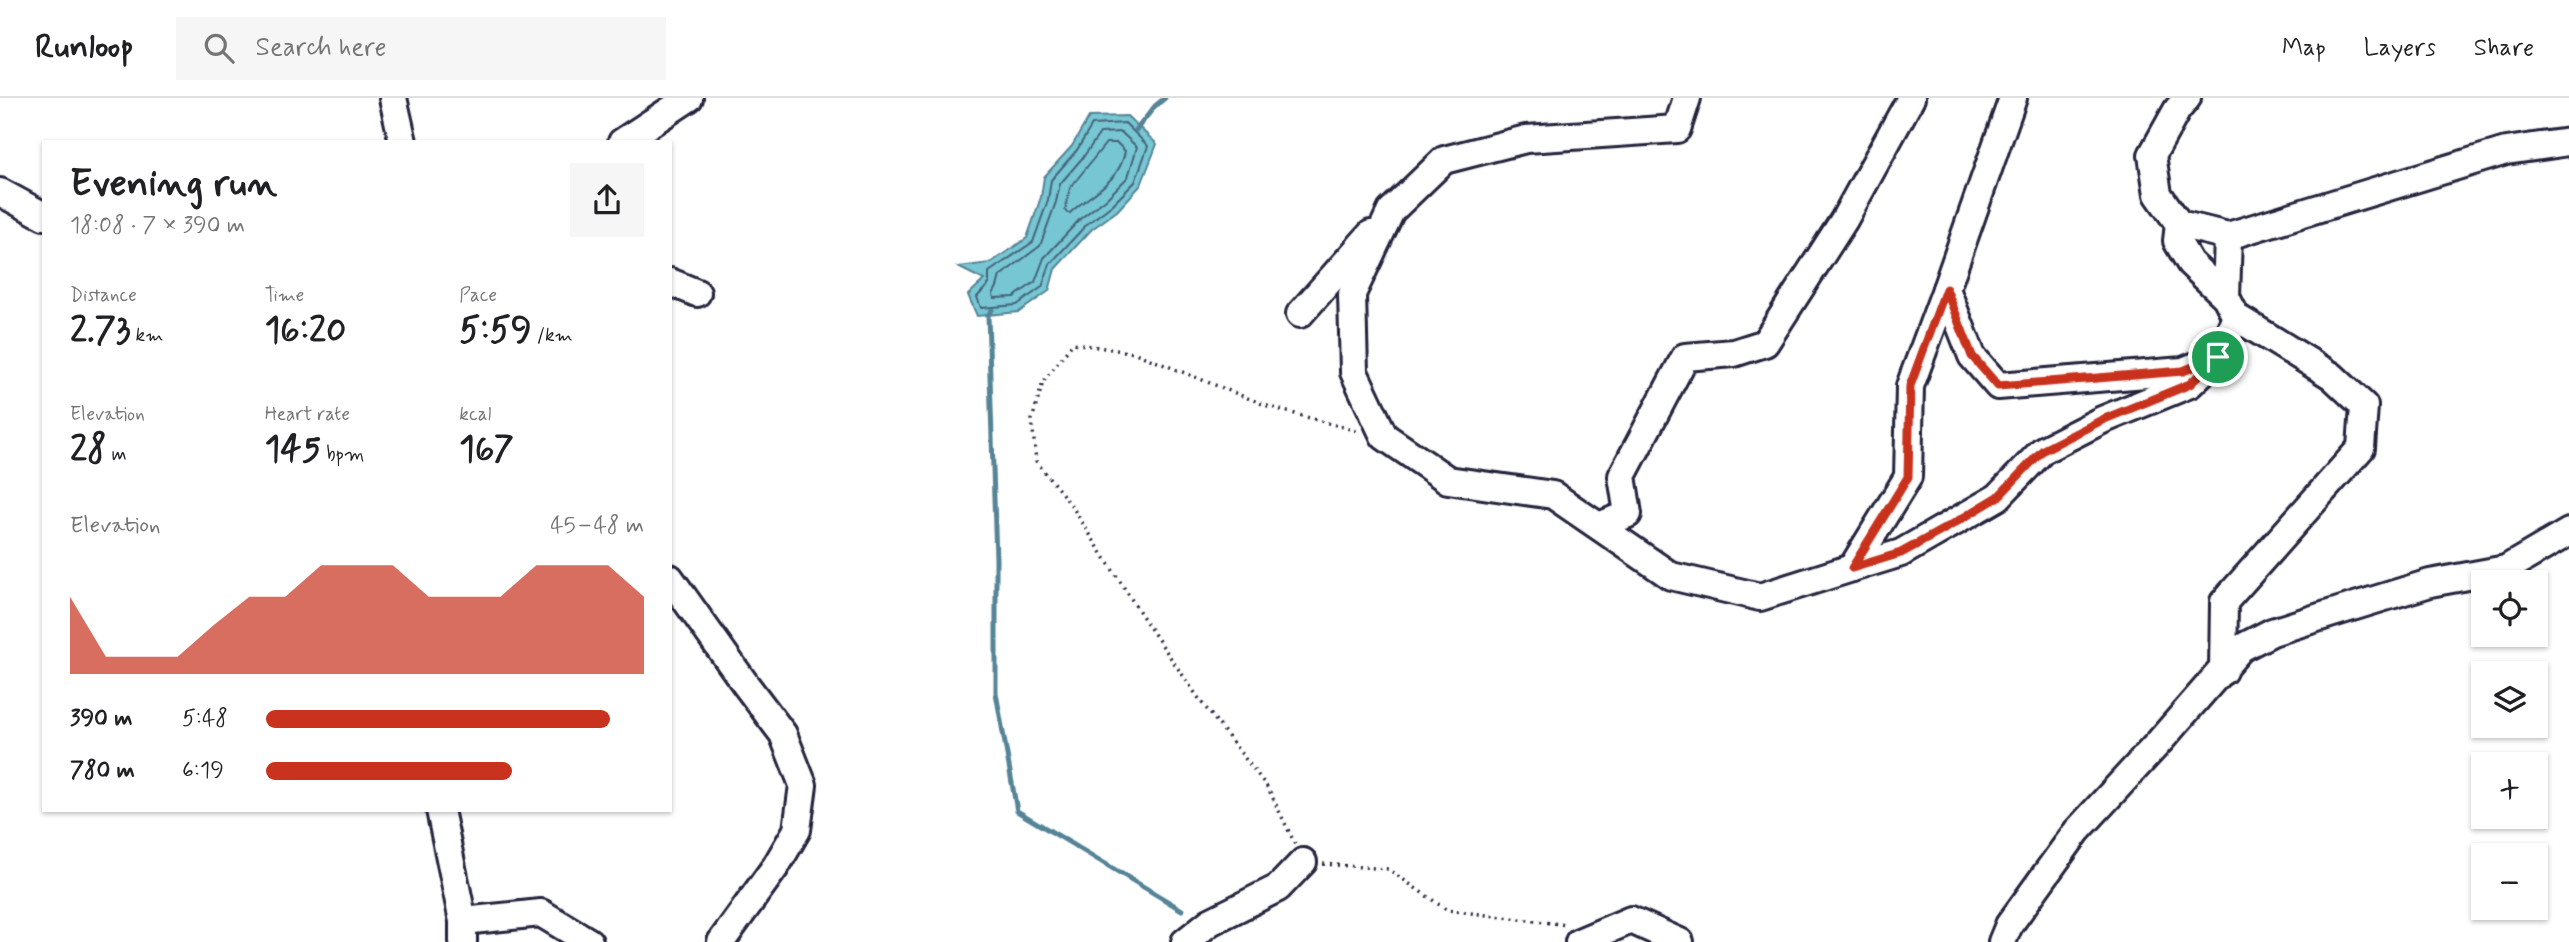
<!DOCTYPE html>
<html lang="en">
<head>
<meta charset="utf-8">
<style>
  body { margin:0; font-family:Mynerve,sans-serif; background:#f6f6f6; color:#202124; height:100vh; display:flex; flex-direction:column; font-size:26px; white-space:nowrap }
  * { box-sizing:border-box; margin:0 }
  p { font-size:23px; color:#757577 }
  .icon { flex:none; width:38px; height:38px; fill:none; stroke:currentColor; stroke-width:2; stroke-linecap:round; stroke-linejoin:round }
  .map { position:relative; flex:1; overflow:hidden }
  .panel { position:absolute; left:42px; top:42px; width:630px; height:672px; display:flex; flex-direction:column; background:#fff; border-radius:0px; box-shadow:0 2px 5px #0004 }
  .panel>* { flex:none }
  .tools { position:absolute; left:2471px; top:472px; display:grid; gap:14px }
  .tools a { display:grid; place-items:center; width:77px; height:77px; border-radius:0px; background:#fff; box-shadow:0 2px 5px #0004; font-size:35px }
  .pin { position:absolute; display:grid; place-items:center; width:60px; height:60px; color:#fff; margin:-30px; border:4px solid #fff; border-radius:50%; box-shadow:0 2px 7px #0007 }
  .round { display:grid; place-items:center; flex:none; width:74px; height:74px; border-radius:0px; background:#f6f6f6 }
  .summary { display:flex; align-items:center; justify-content:space-between; height:119px; padding:0 28px }
  h1 { font-size:38px; font-weight:800; line-height:52px }
  .stats { display:grid; grid-template-columns:repeat(3,1fr); gap:10px; height:119px; padding:7px 28px }
  .stats div { display:grid; align-content:center }
  .stats b { font-size:35px; font-weight:800 }
  .stats small { font-size:19px; font-weight:400 }
  .stats p { font-size:19px }
  .chart { height:196px; padding:14px 28px }
  .chart p { display:flex; justify-content:space-between }
  .chart svg { width:100%; height:126px; margin-top:7px; fill:#c8321e; opacity:.7 }
  ul { padding:0 28px; list-style:none; font-size:23px }
  li { display:grid; grid-template-columns:112px 84px 1fr; align-items:center; height:52px }
  li i { height:18px; border-radius:9px; background:#c8321e }
  header { display:flex; align-items:center; gap:42px; box-sizing:border-box; height:98px; padding:0 35px; background:#fff; border-bottom:2px solid #e0e0e0 }
  header strong { font-size:33px }
  nav { display:flex; gap:38px; margin-inline-start:auto; font-size:24px }
  .search { width:490px; height:63px; background:#f6f6f6; display:flex; align-items:center; gap:18px; box-sizing:border-box; padding:0 24px; border-radius:0px; color:#757577; font-size:26px }
  .map>svg:first-child { display:block }
  .water { fill:#77c6d3; stroke:#558496; stroke-width:2 }
  .lines { fill:none; stroke-linecap:round; stroke-linejoin:round }
  .shore { stroke:#446478; stroke-width:2 }
  .stream { stroke:#558496; stroke-width:5 }
  .minor-casing { stroke:#22223b; stroke-width:32 }
  .path { stroke:#22223b; stroke-width:3.5; stroke-dasharray:2 5; stroke-linecap:butt }
  .minor { stroke:#fff; stroke-width:26 }
  .route-casing { stroke:#fff; stroke-width:14 }
  .route { stroke:#c8321e; stroke-width:9 }
</style>
</head>
<body>
<header>
<strong>Runloop</strong>
<div class="search"><svg class="icon" aria-label="search" viewBox="0 0 24 24"><circle cx="10" cy="10" r="6"/><path d="M15 15l6 6"/></svg>Search here</div>
<nav><a>Map</a><a>Layers</a><a>Share</a></nav>
</header>
<div class="map">
<svg width="2569" height="844" viewBox="0 0 2569 844">
  <rect width="100%" height="100%" fill="#fff"/>
  <filter id="ink" filterUnits="userSpaceOnUse"><feTurbulence type="fractalNoise" baseFrequency=".0143" numOctaves="2"/><feDisplacementMap in="SourceGraphic" scale="14" xChannelSelector="R" yChannelSelector="G"/><feConvolveMatrix kernelMatrix="1 2 1 2 8 2 1 2 1" color-interpolation-filters="sRGB"/></filter>
  <g filter="url(#ink)">
    <path class="water" d="M1127,18L1157,46L1141,87L1117,113L1092,131L1055,171L1049,193L1019,214L977,218L968,197L984,182L958,169L990,165L1027,140L1041,99L1044,79L1072,48L1089,19Z"/>
    <g class="lines">
      <g class="shore">
        <path d="M1125,25L1148,48L1135,84L1112,107L1087,126L1050,166L1042,189L1017,207L981,210L977,199L989,186V174L1033,144L1048,102L1051,82L1077,52L1092,27Z"/>
        <path d="M1100,35L1121,34L1137,49L1128,79L1106,101L1081,120L1044,160L1035,184L1014,199L994,200L993,196L997,189L1000,178L1040,148L1056,104L1060,86L1084,58Z"/>
        <path d="M1106,45H1117L1125,53C1120,84 1091,95 1070,115H1067L1065,112L1070,90Z"/>
      </g>
      <g class="stream">
        <path d="M1136,32L1155,8L1165,0"/>
        <path d="M992,212L988,217L996,461V595L1017,713L1182,812"/>
      </g>
      <defs>
        <g id="minor">
          <path d="M393,0L403,44"/>
          <path d="M1687,0L1677,31L1526,41L1444,62L1391,113L1352,196L1354,274L1384,338L1448,382L1553,397L1671,478L1760,499L1852,470L1908,379L1910,288L1946,191"/>
          <path d="M2013,0L1946,191L1972,258L1998,288L2183,273L2218,259"/>
          <path d="M2187,0L2177,12L2152,57L2158,96L2179,126L2228,138L2506,53L2569,44"/>
          <path d="M622,44L689,0"/>
          <path d="M0,94L44,118"/>
          <path d="M2179,126L2177,143L2190,165L2226,199L2236,219L2332,278L2364,308L2361,350L2224,504L2223,573"/>
          <path d="M670,184L697,195"/>
          <path d="M2226,199L2228,138"/>
          <path d="M1300,216L1371,136"/>
          <path d="M1599,428L1628,416L1622,378L1685,259L1734,255L1765,245L1844,122L1911,0"/>
          <path d="M1852,470L1901,455L1998,399L2043,352L2102,322L2190,286L2218,259L2236,219"/>
          <path d="M670,480L746,587L783,636L803,687L797,732L776,768L721,844"/>
          <path d="M440,712L463,823V844"/>
          <path d="M463,823L541,815L589,844"/>
          <path d="M1185,844L1210,824L1278,790L1303,764"/>
          <path d="M1579,844L1631,822L1680,844"/>
          <path d="M2002,844L2009,827L2077,733L2160,643L2241,550L2272,534L2352,509L2430,485L2506,471L2569,434"/>
        </g>
      </defs>
      <use href="#minor" class="minor-casing"/>
      <g class="path">
        <path d="M1295,746L1268,690L1202,605L1148,527L1071,407L1036,363L1032,322L1043,284L1073,245L1135,255L1270,309L1357,333"/>
        <path d="M1323,766L1388,771L1447,812L1568,827"/>
      </g>
      <use href="#minor" class="minor"/>
    </g>
  </g>
  <g class="lines" filter="url(#ink)">
    <defs>
      <path id="route" d="M1946,191L1972,258L1998,288L2183,273L2218,259L2190,286L2102,322L2043,352L1998,399L1948,429L1901,455L1852,470L1908,379L1910,288Z"/>
    </defs>
    <use href="#route" class="route-casing"/>
    <use href="#route" class="route"/>
  </g>
</svg>
<div class="tools">
<a><svg class="icon" aria-label="locate" viewBox="0 0 24 24"><circle cx="12" cy="12" r="6"/><path d="M12 2v4M12 18v4M2 12h4M18 12h4"/></svg></a>
<a><svg class="icon" aria-label="layers" viewBox="0 0 24 24"><path d="M12 4l9 5-9 5-9-5zM3 14l9 5 9-5"/></svg></a>
<a>+</a>
<a>−</a>
</div>
<div class="pin" style="left:2218px;top:259px;background:#1e9e55"><svg class="icon" aria-label="arrive" viewBox="0 0 24 24"><path d="M6 21V4h12l-3 4 3 4H6"/></svg></div>
<section class="panel">
<div class="summary"><div><h1>Evening run</h1><p>18:08 · 7 × 390 m</p></div><a class="round"><svg class="icon" aria-label="share" viewBox="0 0 24 24"><path d="M12 15V3M7 8l5-5 5 5M5 13v7h14v-7"/></svg></a></div>
<div class="stats">
<div><p>Distance</p><b>2.73<small> km</small></b></div>
<div><p>Time</p><b>16:20</b></div>
<div><p>Pace</p><b>5:59<small> /km</small></b></div>
</div>
<div class="stats">
<div><p>Elevation</p><b>28<small> m</small></b></div>
<div><p>Heart rate</p><b>145<small> bpm</small></b></div>
<div><p>kcal</p><b>167</b></div>
</div>
<div class="chart"><p><span>Elevation</span>45–48 m</p>
<svg viewBox="0 0 160 44" preserveAspectRatio="none"><path d="M0 44V17L10 38L20 38L30 38L40 27L50 17L60 17L70 6L80 6L90 6L100 17L110 17L120 17L130 6L140 6L150 6L160 17V44z"/></svg>
</div>
<ul>
<li><b>390 m</b>5:48<i style="width:91%"></i></li>
<li><b>780 m</b>6:19<i style="width:65%"></i></li>
</ul>
</section>
</div>
</body>
</html>
